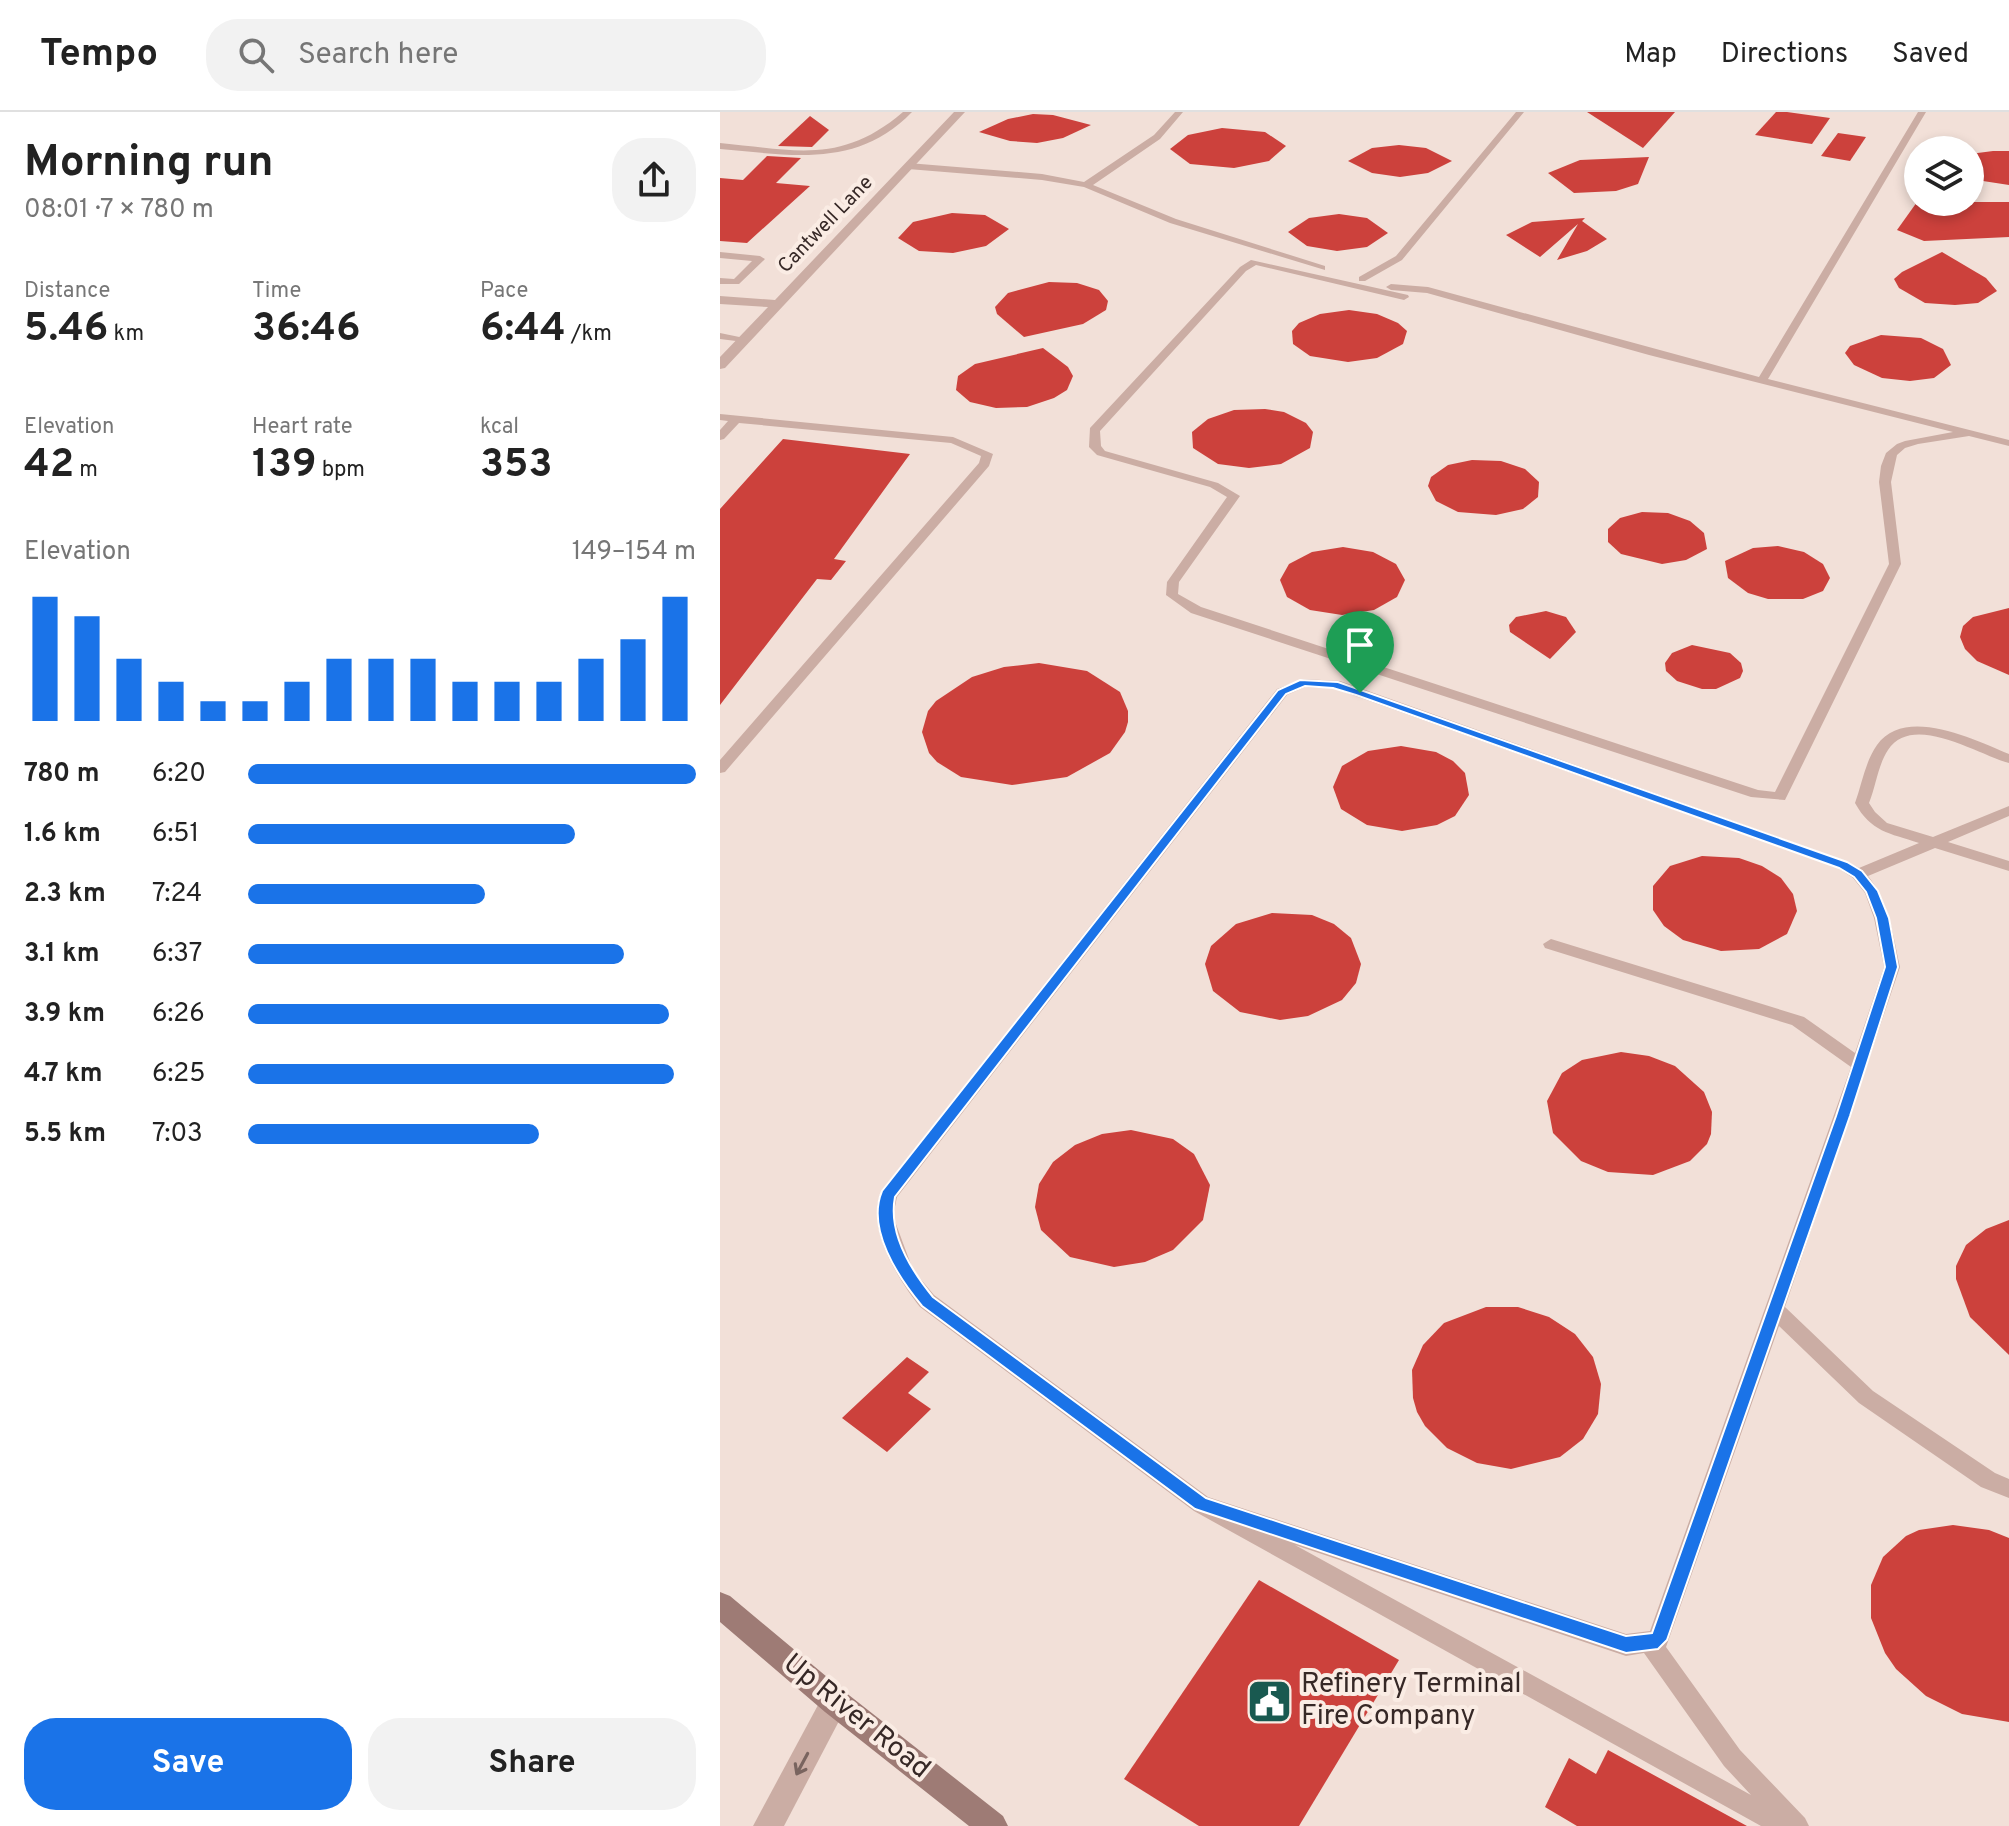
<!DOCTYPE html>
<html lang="en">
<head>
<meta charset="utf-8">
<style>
  body { margin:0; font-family:Overpass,sans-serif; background:#f2f2f2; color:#222; height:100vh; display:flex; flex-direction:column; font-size:30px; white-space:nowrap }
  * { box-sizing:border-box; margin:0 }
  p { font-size:26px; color:#767676 }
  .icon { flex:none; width:44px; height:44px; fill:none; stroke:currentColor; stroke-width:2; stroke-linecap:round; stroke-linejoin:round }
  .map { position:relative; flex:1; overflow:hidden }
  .details { display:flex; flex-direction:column; background:#fff; width:720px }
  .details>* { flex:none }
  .buttons { position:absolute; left:1184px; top:24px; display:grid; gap:16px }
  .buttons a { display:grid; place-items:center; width:80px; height:80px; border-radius:50%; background:#fff; box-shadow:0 4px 12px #0003; font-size:40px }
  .pin { position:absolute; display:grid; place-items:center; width:68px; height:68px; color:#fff; margin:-82px -34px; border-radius:50% 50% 50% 0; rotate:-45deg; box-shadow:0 0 8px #0007 }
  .pin .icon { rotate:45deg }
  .round { display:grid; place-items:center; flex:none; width:84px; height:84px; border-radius:32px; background:#f2f2f2 }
  .head { display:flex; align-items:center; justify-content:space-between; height:136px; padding:0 24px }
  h1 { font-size:44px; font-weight:700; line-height:60px }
  .figures { display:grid; grid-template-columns:repeat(3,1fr); gap:12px; height:136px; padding:8px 24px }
  .figures div { display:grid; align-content:center }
  .figures b { font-size:40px; font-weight:700 }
  .figures small { font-size:22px; font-weight:400 }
  .figures p { font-size:22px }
  .chart { height:224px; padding:16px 24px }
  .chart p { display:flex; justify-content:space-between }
  .chart svg { width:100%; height:144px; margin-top:8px; stroke:#1a73e8; stroke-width:6 }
  .cta { display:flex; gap:16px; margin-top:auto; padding:16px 24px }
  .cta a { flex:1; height:92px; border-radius:32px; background:#1a73e8; color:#fff; font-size:32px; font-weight:700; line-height:92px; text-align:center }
  .cta a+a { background:#f2f2f2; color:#222 }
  ul { padding:0 24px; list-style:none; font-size:26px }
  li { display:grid; grid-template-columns:128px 96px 1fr; align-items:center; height:60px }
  li i { height:20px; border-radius:10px; background:#1a73e8 }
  header { display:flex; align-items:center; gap:48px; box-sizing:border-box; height:112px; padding:0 40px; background:#fff; border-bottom:2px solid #e0e0e0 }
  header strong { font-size:38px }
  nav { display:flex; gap:44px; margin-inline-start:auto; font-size:28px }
  .search { width:560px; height:72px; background:#f2f2f2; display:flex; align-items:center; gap:20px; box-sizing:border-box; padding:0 28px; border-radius:32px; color:#767676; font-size:30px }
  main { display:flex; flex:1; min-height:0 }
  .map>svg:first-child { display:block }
  .building { fill:#cc413c }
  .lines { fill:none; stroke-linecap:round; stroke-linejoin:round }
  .lane { fill:#cbada4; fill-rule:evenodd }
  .street { fill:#cbada4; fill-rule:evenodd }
  .secondary { fill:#9e7b75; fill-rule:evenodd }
  .oneway { stroke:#79645f }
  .route { fill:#1a73e8; stroke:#fff; stroke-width:2; fill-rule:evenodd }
  .labels { text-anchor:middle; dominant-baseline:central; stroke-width:8; stroke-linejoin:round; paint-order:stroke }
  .far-street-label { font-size:20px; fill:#362826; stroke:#faece4 }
  .near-poi-label { font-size:28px; fill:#362826; stroke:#faece4; text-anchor:start }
  .near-street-label { font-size:28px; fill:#362826; stroke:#faece4 }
</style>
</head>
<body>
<header>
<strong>Tempo</strong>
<div class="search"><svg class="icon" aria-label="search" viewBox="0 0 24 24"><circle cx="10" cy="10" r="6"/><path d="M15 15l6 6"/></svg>Search here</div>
<nav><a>Map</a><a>Directions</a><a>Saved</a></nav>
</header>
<main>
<section class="details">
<div class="head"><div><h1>Morning run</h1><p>08:01 · 7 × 780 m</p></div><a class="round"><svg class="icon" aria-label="share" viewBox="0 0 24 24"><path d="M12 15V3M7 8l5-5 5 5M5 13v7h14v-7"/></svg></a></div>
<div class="figures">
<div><p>Distance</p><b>5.46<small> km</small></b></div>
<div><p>Time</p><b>36:46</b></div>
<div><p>Pace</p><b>6:44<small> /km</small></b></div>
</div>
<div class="figures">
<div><p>Elevation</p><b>42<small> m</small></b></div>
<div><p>Heart rate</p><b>139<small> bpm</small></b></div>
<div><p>kcal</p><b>353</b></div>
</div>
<div class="chart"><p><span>Elevation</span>149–154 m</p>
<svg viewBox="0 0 160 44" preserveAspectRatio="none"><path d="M5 44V6M15 44V12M25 44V25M35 44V32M45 44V38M55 44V38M65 44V32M75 44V25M85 44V25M95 44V25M105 44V32M115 44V32M125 44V32M135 44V25M145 44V19M155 44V6"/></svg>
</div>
<ul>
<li><b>780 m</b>6:20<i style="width:100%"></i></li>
<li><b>1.6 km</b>6:51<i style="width:73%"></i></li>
<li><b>2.3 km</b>7:24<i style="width:53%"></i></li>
<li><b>3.1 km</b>6:37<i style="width:84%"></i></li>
<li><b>3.9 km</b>6:26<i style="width:94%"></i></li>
<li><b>4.7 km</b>6:25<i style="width:95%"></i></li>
<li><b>5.5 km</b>7:03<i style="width:65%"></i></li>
</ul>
<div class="cta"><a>Save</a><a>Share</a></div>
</section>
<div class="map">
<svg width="1289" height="1714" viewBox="0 0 1289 1714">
  <rect width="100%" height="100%" fill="#f2e0d8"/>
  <g class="building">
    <path d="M867,0H955L923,36Z"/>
    <path d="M1056,0H1067L1110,6L1092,32L1035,23Z"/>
    <path d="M313,2L333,3L371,13L343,26L317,31L290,29L259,20L288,7Z"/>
    <path d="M90,4L109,18L92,35L58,34Z"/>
    <path d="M502,16L545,20L566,34L549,49L514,56L470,52L450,37L468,23Z"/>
    <path d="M1118,21L1146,25L1130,49L1101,44Z"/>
    <path d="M679,33L706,36L732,49L708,61L680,65L652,61L628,49L652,36Z"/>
    <path d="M1273,39H1289V73L1250,67V42Z"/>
    <path d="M47,44L81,46L56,71L90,74L27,131L0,129V66L23,68Z"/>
    <path d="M929,45L918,72L896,79L854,81L828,61L860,48Z"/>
    <path d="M1197,90H1289V125L1204,129L1177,118Z"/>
    <path d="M232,101L265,103L289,117L266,134L233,141L199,139L178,126L193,110Z"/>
    <path d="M619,102L647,106L668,121L647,135L617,139L587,134L568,120L589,106Z"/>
    <path d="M865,106L862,109L887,127L867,139L837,148L858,112L820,145L786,123L812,110Z"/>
    <path d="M1222,140L1266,166L1277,179L1258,191L1235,193L1205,191L1179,176L1174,167L1182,160Z"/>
    <path d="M329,170L357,171L379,178L388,189L386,198L363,212L304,225L277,202L275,195L288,181Z"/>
    <path d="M629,198L657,202L678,211L687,219L683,232L657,246L628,250L590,244L573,232L572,219L579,211L600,202Z"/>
    <path d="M1161,223L1201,226L1223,237L1231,253L1214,266L1190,269L1162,266L1134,253L1125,241L1130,234Z"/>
    <path d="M323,236L348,255L353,264L347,278L334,286L307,295L276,296L250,290L236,278L238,264L255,252Z"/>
    <path d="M545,297L564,300L586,311L593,320L590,336L561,352L529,356L498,352L473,336L472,320L488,307L514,298Z"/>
    <path d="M63,327L190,342L114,447L126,449L111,468L97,467L0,593V397Z"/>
    <path d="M752,348L781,349L805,357L819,370L818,385L803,397L776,403L738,400L716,389L708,374L711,365L728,353Z"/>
    <path d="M922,400L948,401L970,409L984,421L987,437L966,448L942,452L901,442L888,430V417L900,406Z"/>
    <path d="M1058,434L1084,440L1103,452L1110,466L1103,479L1083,487H1048L1028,481L1008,466L1005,449L1033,436Z"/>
    <path d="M623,435L653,440L676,452L685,468L677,485L654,498L622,503L590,498L567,485L560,468L569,452L592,440Z"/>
    <path d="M1289,496V563L1257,549L1245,537L1240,525L1243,514L1253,505Z"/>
    <path d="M826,499L846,505L856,520L830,547L790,520L789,513L796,505Z"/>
    <path d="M972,533L1010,541L1021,551L1023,559L1020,566L996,577H982L957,569L946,559L945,551L952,541Z"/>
    <path d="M319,551L367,559L400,580L408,599V610L405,620L390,641L347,665L292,673L241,665L217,650L209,641L202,620L208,599L216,589L252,565L284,555Z"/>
    <path d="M681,634L716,640L733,649L745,661L749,683L735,704L717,713L682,719L647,713L621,697L613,675L622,654L648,639Z"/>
    <path d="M982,744L1019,746L1042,754L1061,766L1073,782L1077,799L1067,822L1039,837L1001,839L963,828L944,814L933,798V774L950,754Z"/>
    <path d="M552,801L592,803L614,812L631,826L641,852L636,871L622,888L588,904L560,908L520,900L493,879L485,852L491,834L516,812Z"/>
    <path d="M901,940L929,944L955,954L984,980L992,1000L991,1022L987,1032L970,1049L933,1063L888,1060L861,1049L833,1021L827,989L842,961L862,948Z"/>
    <path d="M411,1018L453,1027L474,1042L490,1073L483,1108L453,1138L425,1150L394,1155L350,1145L321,1118L315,1095L319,1072L333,1050L355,1033L382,1022Z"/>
    <path d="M1289,1108V1243L1250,1205L1236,1167V1154L1246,1133L1266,1117Z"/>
    <path d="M766,1195H798L829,1205L855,1222L873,1245L881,1272L878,1302L863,1327L840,1345L791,1357L757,1351L727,1336L705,1314L697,1300L693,1286L692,1258L703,1233L724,1211Z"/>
    <path d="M187,1245L209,1260L188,1281L211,1297L167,1340L122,1306Z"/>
    <path d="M1233,1413L1269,1418L1289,1426V1610L1242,1602L1206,1584L1176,1557L1165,1541L1151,1506V1473L1163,1445L1186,1424L1199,1418Z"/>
    <path d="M539,1468L679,1548L579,1714H479L404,1667Z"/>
    <path d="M888,1638L1027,1714H857L825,1695L849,1646L876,1662Z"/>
  </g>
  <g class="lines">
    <g class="lane">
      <path d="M183,0H192C137,57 71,43 0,37V31C75,38 121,53 183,0Z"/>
      <path d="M455,0H463L440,27L373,73L456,107L605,154V158L450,111L364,75L322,68L188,57L184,54L188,51L322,62L364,70L434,23Z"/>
      <path d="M796,0H804L682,148L645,169H639V165L676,144Z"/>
      <path d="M1198,0H1206L1048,267L1289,328V334L1249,324L1198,332L1185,336L1177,343L1171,370L1181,452L1065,688L1031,685L471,501L446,483L447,470L507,385L490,375L377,343L369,335L370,316L520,155L531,148L688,183L689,185L684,188L536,153L526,159L380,319L381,334L385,339L498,371L520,384L459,470L458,482L481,495L1038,678L1055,680L1169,452L1159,370L1161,354L1166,341L1177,332L1185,329L1233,320L929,243L707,181L671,178L666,175L671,172L708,175L1039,265Z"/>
      <path d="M0,140L40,144L45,147L19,172H0V166L14,167L32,149L0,146Z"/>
      <path d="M0,221L29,227L24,230L0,227Z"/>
      <path d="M0,302L233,325L273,342L269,354L5,660L0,661V648L259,351L261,344L231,331L19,311L4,327L0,328V318L8,309L0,308Z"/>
      <path d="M583,567L620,569L1128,750L1139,756L1199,731C1169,721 1151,720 1135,691C1142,672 1145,650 1157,633C1185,593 1255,628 1289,642V651C1258,643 1193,600 1168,638C1158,653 1156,674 1149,691L1155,700L1167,711L1213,725L1289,694V704L1228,730L1289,749V759L1215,736L1148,764C1169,790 1173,823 1180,855L1065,1195L1153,1279L1275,1361L1289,1367V1386L1261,1375L1139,1291L1059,1214L946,1535L1020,1638L1085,1706L1089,1714H1041L474,1399L200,1195C178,1167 144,1114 162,1078L557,577ZM585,575L613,576L1118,756L1133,766L1145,781L1154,806L1164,855L1135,941L1084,905L831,827L823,832L825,836L1072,913L1131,955L930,1519L906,1522L488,1385L214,1183L193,1158L173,1104L177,1085L567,583ZM575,1433L906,1544L924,1541L1004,1654L1031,1683Z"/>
    </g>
    <g class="street">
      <path d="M234,0H245L5,256L0,257V245L48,195L0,192V184L55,188Z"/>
      <path d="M115,1576L125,1580L129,1590L64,1714H33L105,1580Z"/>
    </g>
    <path class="secondary" d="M0,1480L10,1484L125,1580L283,1704L288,1714H249L105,1600L0,1510Z"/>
  </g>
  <defs><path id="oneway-shaft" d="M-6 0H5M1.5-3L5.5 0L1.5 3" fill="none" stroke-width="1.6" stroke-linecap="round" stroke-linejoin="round" transform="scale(2)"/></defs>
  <use class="oneway" href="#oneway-shaft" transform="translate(82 1652) rotate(118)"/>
  <path class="route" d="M580,568L618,570L1127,750L1142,759L1158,779L1169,806L1178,855L1130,1004L947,1528L938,1537L906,1541L475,1397L202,1194C178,1165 146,1117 162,1079L558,578ZM585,574L613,576L636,583L1119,756L1134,765L1146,780L1156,806L1165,855L1116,1004L932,1521L906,1524L486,1386L213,1185C190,1157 168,1121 175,1085L566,582Z"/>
  <defs>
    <symbol id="civic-square" viewBox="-11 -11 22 22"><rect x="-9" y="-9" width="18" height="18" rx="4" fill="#195950" stroke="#faece4"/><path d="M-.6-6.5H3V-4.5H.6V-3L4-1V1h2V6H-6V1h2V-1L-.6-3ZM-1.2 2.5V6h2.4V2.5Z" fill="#fff"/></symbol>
  </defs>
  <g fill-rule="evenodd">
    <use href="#civic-square" x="524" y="1564" width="51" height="51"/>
  </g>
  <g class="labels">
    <g class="far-street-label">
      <text transform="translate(106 113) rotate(-46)">Cantwell Lane</text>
    </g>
    <g class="near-poi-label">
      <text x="581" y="1573">Refinery Terminal<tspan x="581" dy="32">Fire Company</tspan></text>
    </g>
    <g class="near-street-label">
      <text transform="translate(136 1605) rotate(39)">Up River Road</text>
    </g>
  </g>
</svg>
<div class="buttons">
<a><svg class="icon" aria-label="layers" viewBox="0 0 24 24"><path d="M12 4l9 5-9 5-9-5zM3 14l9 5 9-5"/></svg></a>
</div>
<div class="pin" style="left:640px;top:581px;background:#1e9e55"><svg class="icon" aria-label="arrive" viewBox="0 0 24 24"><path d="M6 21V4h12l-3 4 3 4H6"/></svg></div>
</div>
</main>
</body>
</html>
